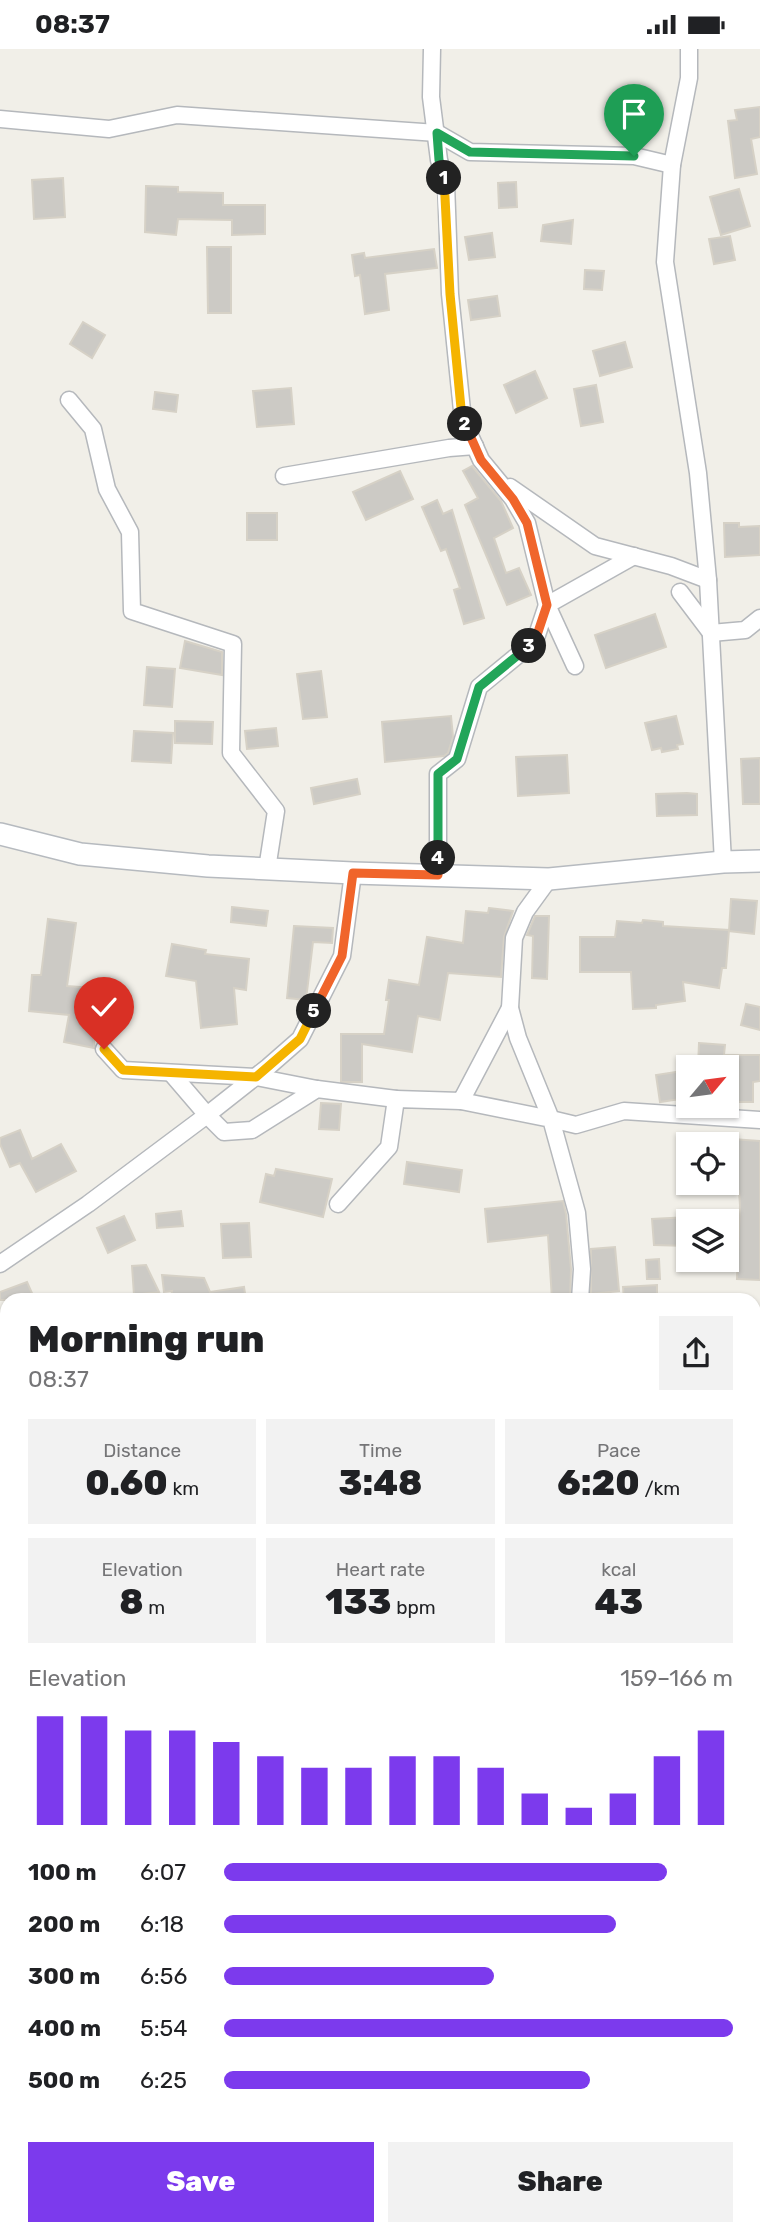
<!DOCTYPE html>
<html lang="en">
<head>
<meta charset="utf-8">
<style>
  body { margin:0; font-family:Rubik,sans-serif; background:#f2f2f2; color:#202124; height:100vh; display:flex; flex-direction:column; font-size:26px; white-space:nowrap }
  * { box-sizing:border-box; margin:0 }
  p { font-size:23px; color:#757577 }
  .icon { flex:none; width:38px; height:38px; fill:none; stroke:currentColor; stroke-width:2; stroke-linecap:round; stroke-linejoin:round }
  .map { position:relative; flex:1; overflow:hidden }
  .drawer { position:absolute; left:0px; top:1244px; width:761px; height:943px; display:flex; flex-direction:column; background:#fff; border-radius:21px 21px 0 0; box-shadow:0 2px 5px #0004 }
  .drawer>* { flex:none }
  .needle { width:46px; rotate:61deg }
  .fabs { position:absolute; left:676px; top:1006px; display:grid; gap:14px }
  .fabs a { display:grid; place-items:center; width:63px; height:63px; border-radius:0px; background:#fff; box-shadow:0 2px 5px #0004; font-size:35px }
  .pin { position:absolute; display:grid; place-items:center; width:60px; height:60px; color:#fff; margin:-72px -30px; border-radius:50% 50% 50% 0; rotate:-45deg; box-shadow:0 0 7px #0007 }
  .pin .icon { rotate:45deg }
  .km { position:absolute; width:35px; height:35px; margin:-18px; border-radius:50%; background:#222; color:#fff; font-size:19px; line-height:35px; text-align:center }
  .round { display:grid; place-items:center; flex:none; width:74px; height:74px; border-radius:0px; background:#f2f2f2 }
  .headline { display:flex; align-items:center; justify-content:space-between; height:119px; padding:0 28px }
  h1 { font-size:38px; font-weight:800; line-height:52px }
  .metrics { display:grid; grid-template-columns:repeat(3,1fr); gap:10px; height:119px; padding:7px 28px }
  .metrics div { display:grid; align-content:center; border-radius:0px; background:#f2f2f2; text-align:center }
  .metrics b { font-size:35px; font-weight:800 }
  .metrics small { font-size:19px; font-weight:400 }
  .metrics p { font-size:19px }
  .chart { height:196px; padding:14px 28px }
  .chart p { display:flex; justify-content:space-between }
  .chart svg { width:100%; height:126px; margin-top:7px; stroke:#7c3aed; stroke-width:6 }
  .button { display:flex; gap:14px; margin-top:auto; padding:14px 28px }
  .button a { flex:1; height:80px; border-radius:0px; background:#7c3aed; color:#fff; font-size:28px; font-weight:800; line-height:80px; text-align:center }
  .button a+a { background:#f2f2f2; color:#202124 }
  ul { padding:0 28px; list-style:none; font-size:23px }
  li { display:grid; grid-template-columns:112px 84px 1fr; align-items:center; height:52px }
  li i { height:18px; border-radius:9px; background:#7c3aed }
  .status { display:flex; justify-content:space-between; align-items:center; height:49px; padding:0 35px; background:#fff; direction:ltr }
  .status svg { height:19px; fill:currentColor }
  .map>svg:first-child { display:block }
  .building { fill:#cccac5; stroke:#d6d1c6; stroke-width:2 }
  .lines { fill:none; stroke-linecap:round; stroke-linejoin:round }
  .street-casing { stroke:#b5b8bc; stroke-width:19 }
  .secondary-casing { stroke:#b6babf; stroke-width:24 }
  .street { stroke:#fff; stroke-width:16 }
  .secondary { stroke:#fff; stroke-width:21 }
  .split-1-casing { stroke:#fff; stroke-width:14 }
  .split-2-casing { stroke:#fff; stroke-width:14 }
  .split-3-casing { stroke:#fff; stroke-width:14 }
  .split-4-casing { stroke:#fff; stroke-width:14 }
  .split-5-casing { stroke:#fff; stroke-width:14 }
  .split-6-casing { stroke:#fff; stroke-width:14 }
  .split-1 { stroke:#22a559; stroke-width:9 }
  .split-2 { stroke:#f5b400; stroke-width:9 }
  .split-3 { stroke:#f0652b; stroke-width:9 }
  .split-4 { stroke:#22a559; stroke-width:9 }
  .split-5 { stroke:#f0652b; stroke-width:9 }
  .split-6 { stroke:#f5b400; stroke-width:9 }
</style>
</head>
<body>
<div class="status"><b>08:37</b><svg viewBox="0 0 49 12"><path d="M0 12V9h3v3zM5 12V6h3v6zM10 12V3h3v9zM15 12V0h3v12zM26 1h20v11H26zM47 4h2v5h-2z"/></svg></div>
<div class="map">
<svg width="760" height="2187" viewBox="0 0 760 2187">
  <rect width="100%" height="100%" fill="#f1efe8"/>
  <g class="building">
    <path d="M760,58V88L751,90L757,125L735,129L728,72L737,71L735,61Z"/>
    <path d="M63,129L65,168L34,170L32,131Z"/>
    <path d="M516,133L517,158L499,159L498,134Z"/>
    <path d="M146,137L178,138V143L223,144V156H265V185L232,186V171L178,170L176,186L145,183Z"/>
    <path d="M739,140L750,177L721,186L710,148Z"/>
    <path d="M573,171L571,195L541,192L543,176Z"/>
    <path d="M492,184L495,208L469,211L465,188Z"/>
    <path d="M730,187L735,211L714,215L709,190Z"/>
    <path d="M207,198H231V264H208Z"/>
    <path d="M434,200L437,219L385,225L389,261L365,265L360,226L355,227L352,206L364,204L365,209Z"/>
    <path d="M585,221L604,222L602,241L584,240Z"/>
    <path d="M497,247L500,267L471,271L468,251Z"/>
    <path d="M83,273L105,286L92,309L70,295Z"/>
    <path d="M625,293L632,318L600,327L593,302Z"/>
    <path d="M535,322L547,349L516,364L504,336Z"/>
    <path d="M596,336L603,373L581,377L574,340Z"/>
    <path d="M291,339L294,375L257,378L253,342Z"/>
    <path d="M155,343L178,346L176,363L153,360Z"/>
    <path d="M472,417L501,452L513,479L494,489L506,524L519,519L531,546L507,556L465,456L478,449L463,422Z"/>
    <path d="M400,422L413,450L366,471L353,443Z"/>
    <path d="M437,451L443,465L452,461L484,569L464,575L454,541L460,539L446,500L441,502L422,458Z"/>
    <rect x="247" y="464" width="30" height="27"/>
    <path d="M724,474H739V478L760,477V506L725,508Z"/>
    <path d="M655,565L666,598L606,619L595,586Z"/>
    <path d="M185,592L222,603V626L180,619Z"/>
    <path d="M147,618L175,620L172,658L144,656Z"/>
    <path d="M321,622L327,668L303,670L297,625Z"/>
    <path d="M451,667L453,688L448,704L444,707L385,713L382,673Z"/>
    <path d="M676,667L683,695L677,696L678,700L662,703L661,699L652,701L645,674Z"/>
    <path d="M175,672L213,673L212,695L175,694Z"/>
    <path d="M276,679L278,697L247,700L245,682Z"/>
    <path d="M134,682L173,684L171,714L132,712Z"/>
    <path d="M567,706L569,744L518,747L516,708Z"/>
    <path d="M760,709V755H743L741,710Z"/>
    <path d="M357,730L360,745L314,755L311,739Z"/>
    <path d="M687,744L697,745V766L657,767L656,745Z"/>
    <path d="M731,850L757,852L754,885L729,882Z"/>
    <path d="M232,858L268,862L266,877L231,873Z"/>
    <path d="M489,859L513,862L504,888L501,928L448,924L440,971L418,967L412,1003L362,995V1033H341V985H384L389,951H386L389,931L419,936L427,888L463,894L466,862L488,864Z"/>
    <path d="M535,867H549L547,930L532,929L533,887L527,886Z"/>
    <path d="M48,870L76,874L67,937L106,940L102,985L94,984V999L64,993L69,966L29,962L32,926H41Z"/>
    <path d="M643,871L663,873V877L729,881L726,919H722L719,939L683,933L685,952L656,956V959L633,960L631,923H580V888H615L617,872L642,874Z"/>
    <path d="M294,877L333,879L332,894L313,893L306,951L287,949Z"/>
    <path d="M172,895L206,901L205,905L249,910L246,941L234,939L237,975L201,979L196,932L166,927Z"/>
    <path d="M746,955L760,958V981L741,976Z"/>
    <path d="M699,994L725,996L724,1006H760V1032L753,1033V1053H726V1018H698Z"/>
    <path d="M683,1022L687,1049L660,1053L656,1026Z"/>
    <path d="M321,1054L341,1055L339,1081L319,1080Z"/>
    <path d="M20,1081L32,1110L61,1095L76,1122L36,1143L20,1114L10,1118L0,1095V1089Z"/>
    <path d="M732,1090L760,1092V1231L737,1230L740,1156L739,1142L730,1141Z"/>
    <path d="M407,1113L462,1121L459,1143L404,1135Z"/>
    <path d="M276,1120L332,1130L323,1168L260,1153L266,1125L274,1127Z"/>
    <path d="M563,1152L566,1165L571,1220L570,1251H552L548,1186L488,1193L485,1160Z"/>
    <path d="M181,1162L183,1177L157,1179L156,1165Z"/>
    <path d="M124,1167L135,1191L108,1204L97,1179Z"/>
    <path d="M688,1168V1197L654,1196L652,1170Z"/>
    <path d="M249,1174L251,1208L223,1209L221,1175Z"/>
    <path d="M615,1198L619,1242L591,1245V1200Z"/>
    <path d="M659,1210L660,1230H647L646,1211Z"/>
    <path d="M146,1216L159,1243L134,1246L132,1217Z"/>
    <path d="M162,1226L204,1229L210,1243L244,1238L246,1251H171L172,1242L164,1243Z"/>
    <path d="M27,1233L35,1251H0V1243Z"/>
    <path d="M657,1236V1251H624L623,1238Z"/>
  </g>
  <g class="lines">
    <defs>
      <g id="street">
        <path d="M432,0L431,48L439,111L446,134L450,245L463,371L481,411L513,450L527,474L547,556L575,617"/>
        <path d="M689,0V29L672,116L665,213L698,424L708,531L723,813"/>
        <path d="M0,70L109,80L177,66L437,84L470,103L634,107L672,116"/>
        <path d="M69,351L93,380L107,440L130,483L132,562L233,595L231,704L276,762L267,820"/>
        <path d="M284,427L449,399L475,397"/>
        <path d="M510,438L595,497L671,517L708,531"/>
        <path d="M680,543L711,584L745,581L760,569"/>
        <path d="M438,826V725L457,710L479,638L535,592L547,556L634,507"/>
        <path d="M549,830L525,863L514,889L510,959L518,989L551,1070L576,1076L624,1062L760,1071"/>
        <path d="M104,1000L123,1021L256,1028L317,1040"/>
        <path d="M171,1024L207,1066L268,1018L300,990L342,907L353,824"/>
        <path d="M461,1052L551,1070L577,1164L582,1220L580,1251"/>
        <path d="M338,1155L389,1098L396,1050L461,1052L510,959"/>
        <path d="M0,1215L88,1155L207,1066L224,1083L252,1081L317,1040L396,1050"/>
        <path d="M0,1353H7"/>
        <path d="M754,1463L760,1468"/>
        <path d="M760,1595V1601"/>
        <path d="M0,1752L7,1750"/>
        <path d="M754,1775H760"/>
        <path d="M754,2073L760,2072"/>
        <path d="M212,2187V2180"/>
      </g>
      <path id="secondary" d="M0,785L80,805L208,817L353,824L549,830L723,813L760,812"/>
    </defs>
    <use href="#street" class="street-casing"/>
    <use href="#secondary" class="secondary-casing"/>
    <use href="#street" class="street"/>
    <use href="#secondary" class="secondary"/>
  </g>
  <g class="lines">
    <defs>
      <path id="split-1" d="M444,129L439,111L437,84L470,103L634,107"/>
      <path id="split-2" d="M444,129L450,245L461,359L465,375"/>
      <path id="split-3" d="M465,375L481,411L513,450L527,474L547,556L535,592L529,597"/>
      <path id="split-4" d="M438,809V725L457,710L479,638L529,597"/>
      <path id="split-5" d="M314,962L342,907L353,824L438,826V809"/>
      <path id="split-6" d="M104,1000L123,1021L256,1028L300,990L314,962"/>
    </defs>
    <use href="#split-1" class="split-1-casing"/>
    <use href="#split-2" class="split-2-casing"/>
    <use href="#split-3" class="split-3-casing"/>
    <use href="#split-4" class="split-4-casing"/>
    <use href="#split-5" class="split-5-casing"/>
    <use href="#split-6" class="split-6-casing"/>
    <use href="#split-1" class="split-1"/>
    <use href="#split-2" class="split-2"/>
    <use href="#split-3" class="split-3"/>
    <use href="#split-4" class="split-4"/>
    <use href="#split-5" class="split-5"/>
    <use href="#split-6" class="split-6"/>
  </g>
</svg>
<div class="fabs">
<a><svg class="needle" viewBox="-14 -14 28 28"><path d="M0-13l5 13h-10z" fill="#e53935"/><path d="M0 13l5-13h-10z" fill="#757577"/></svg></a>
<a><svg class="icon" aria-label="locate" viewBox="0 0 24 24"><circle cx="12" cy="12" r="6"/><path d="M12 2v4M12 18v4M2 12h4M18 12h4"/></svg></a>
<a><svg class="icon" aria-label="layers" viewBox="0 0 24 24"><path d="M12 4l9 5-9 5-9-5zM3 14l9 5 9-5"/></svg></a>
</div>
<div class="pin" style="left:634px;top:107px;background:#1e9e55"><svg class="icon" aria-label="arrive" viewBox="0 0 24 24"><path d="M6 21V4h12l-3 4 3 4H6"/></svg></div>
<div class="pin" style="left:104px;top:1000px;background:#d93025"><svg class="icon" aria-label="check" viewBox="0 0 24 24"><path d="M5 12l5 5 9-10"/></svg></div>
<b class="km" style="left:444px;top:129px">1</b>
<b class="km" style="left:465px;top:375px">2</b>
<b class="km" style="left:529px;top:597px">3</b>
<b class="km" style="left:438px;top:809px">4</b>
<b class="km" style="left:314px;top:962px">5</b>
<section class="drawer">
<div class="headline"><div><h1>Morning run</h1><p>08:37</p></div><a class="round"><svg class="icon" aria-label="share" viewBox="0 0 24 24"><path d="M12 15V3M7 8l5-5 5 5M5 13v7h14v-7"/></svg></a></div>
<div class="metrics">
<div><p>Distance</p><b>0.60<small> km</small></b></div>
<div><p>Time</p><b>3:48</b></div>
<div><p>Pace</p><b>6:20<small> /km</small></b></div>
</div>
<div class="metrics">
<div><p>Elevation</p><b>8<small> m</small></b></div>
<div><p>Heart rate</p><b>133<small> bpm</small></b></div>
<div><p>kcal</p><b>43</b></div>
</div>
<div class="chart"><p><span>Elevation</span>159–166 m</p>
<svg viewBox="0 0 160 44" preserveAspectRatio="none"><path d="M5 44V6M15 44V6M25 44V11M35 44V11M45 44V15M55 44V20M65 44V24M75 44V24M85 44V20M95 44V20M105 44V24M115 44V33M125 44V38M135 44V33M145 44V20M155 44V11"/></svg>
</div>
<ul>
<li><b>100 m</b>6:07<i style="width:87%"></i></li>
<li><b>200 m</b>6:18<i style="width:77%"></i></li>
<li><b>300 m</b>6:56<i style="width:53%"></i></li>
<li><b>400 m</b>5:54<i style="width:100%"></i></li>
<li><b>500 m</b>6:25<i style="width:72%"></i></li>
</ul>
<div class="button"><a>Save</a><a>Share</a></div>
</section>
</div>
</body>
</html>
